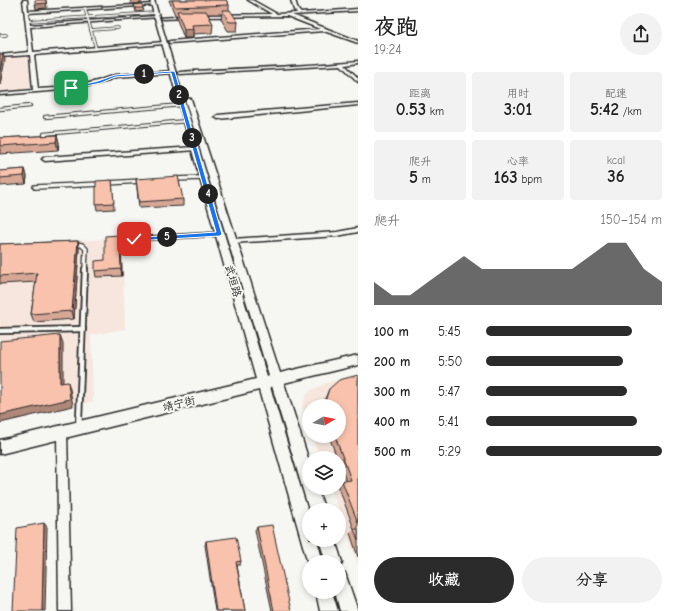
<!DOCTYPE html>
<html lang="zh">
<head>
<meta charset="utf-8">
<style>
  body { margin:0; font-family:"Comic Neue","LXGW WenKai TC",sans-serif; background:#f2f2f2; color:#222; height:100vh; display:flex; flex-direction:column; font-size:15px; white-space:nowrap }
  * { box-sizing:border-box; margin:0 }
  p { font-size:13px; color:#767676 }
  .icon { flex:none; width:22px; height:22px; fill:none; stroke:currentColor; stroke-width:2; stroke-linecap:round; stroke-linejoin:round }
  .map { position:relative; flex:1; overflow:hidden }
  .panel { display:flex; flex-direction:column; background:#fff; width:320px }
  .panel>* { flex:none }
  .needle { width:26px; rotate:81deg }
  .controls { position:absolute; left:302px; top:399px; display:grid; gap:8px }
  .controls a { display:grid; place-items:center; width:44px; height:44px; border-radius:50%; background:#fff; box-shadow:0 2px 6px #0003; font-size:20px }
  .pin { position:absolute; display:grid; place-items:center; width:34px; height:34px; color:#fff; margin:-17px; border-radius:8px; box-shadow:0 2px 6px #0006 }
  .km { position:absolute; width:20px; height:20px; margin:-10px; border-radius:50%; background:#222; color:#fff; font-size:11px; line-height:20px; text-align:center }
  .round { display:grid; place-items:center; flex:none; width:42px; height:42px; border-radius:21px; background:#f2f2f2 }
  .summary { display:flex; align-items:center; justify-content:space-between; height:68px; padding:0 16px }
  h1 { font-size:22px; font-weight:800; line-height:30px }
  .stats { display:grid; grid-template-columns:repeat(3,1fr); gap:6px; height:68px; padding:4px 16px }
  .stats div { display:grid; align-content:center; border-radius:4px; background:#f2f2f2; text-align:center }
  .stats b { font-size:17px; font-weight:800 }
  .stats small { font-size:11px; font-weight:400 }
  .stats p { font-size:11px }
  .chart { height:112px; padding:8px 16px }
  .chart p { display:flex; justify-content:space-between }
  .chart svg { width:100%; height:72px; margin-top:4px; fill:#2b2b2b; opacity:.7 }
  .cta { display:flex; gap:8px; margin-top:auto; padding:8px 16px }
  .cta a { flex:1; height:46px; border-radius:24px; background:#2b2b2b; color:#fff; font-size:16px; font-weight:800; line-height:46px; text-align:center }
  .cta a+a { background:#f2f2f2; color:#222 }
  ul { padding:0 16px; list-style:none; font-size:13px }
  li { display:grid; grid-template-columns:64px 48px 1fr; align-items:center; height:30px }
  li i { height:10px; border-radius:5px; background:#2b2b2b }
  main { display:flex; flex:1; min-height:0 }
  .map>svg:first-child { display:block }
  .built { fill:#f7e6dd }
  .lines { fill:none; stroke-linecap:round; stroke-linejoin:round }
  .lane-far4-casing { stroke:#2b2b2b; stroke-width:3.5 }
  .lane-far3-casing { stroke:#2b2b2b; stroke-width:4.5 }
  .lane-far2-casing { stroke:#2b2b2b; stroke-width:6 }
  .lane-far1-casing { stroke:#2b2b2b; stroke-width:8 }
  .lane-casing { stroke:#2b2b2b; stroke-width:8 }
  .street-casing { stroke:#2b2b2b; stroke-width:3 }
  .secondary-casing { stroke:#2b2b2b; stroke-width:3 }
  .lane-far4 { stroke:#f6f6f2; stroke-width:2 }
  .lane-far3 { stroke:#f6f6f2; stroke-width:2.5 }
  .lane-far2 { stroke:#f6f6f2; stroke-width:3.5 }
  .lane-far1 { stroke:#f6f6f2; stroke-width:4.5 }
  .lane { stroke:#f6f6f2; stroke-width:5.5 }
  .street { fill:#f6f6f2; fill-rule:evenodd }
  .secondary { fill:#f6f6f2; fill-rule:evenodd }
  .wall { fill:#d6a795; stroke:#2b2b2b }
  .shaded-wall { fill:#ae8879; stroke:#2b2b2b }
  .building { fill:#f9c2ad; stroke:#2b2b2b }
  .route { fill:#1a73e8; stroke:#fff }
  .labels { text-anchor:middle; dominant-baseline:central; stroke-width:4; stroke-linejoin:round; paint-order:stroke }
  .street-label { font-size:11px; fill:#2b2b2b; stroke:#f6f6f2 }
</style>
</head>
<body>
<main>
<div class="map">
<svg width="358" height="611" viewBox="0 0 358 611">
  <rect width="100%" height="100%" fill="#f6f6f2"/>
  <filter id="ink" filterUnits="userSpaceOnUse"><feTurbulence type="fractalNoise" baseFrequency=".025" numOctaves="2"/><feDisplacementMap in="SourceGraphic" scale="8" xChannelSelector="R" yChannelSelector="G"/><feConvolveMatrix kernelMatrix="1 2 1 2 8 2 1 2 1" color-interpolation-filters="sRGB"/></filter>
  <g filter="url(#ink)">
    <g class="built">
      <path d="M29,55L34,90L0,93V58Z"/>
      <path d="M122,238L125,329L91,335L93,401L0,424V246Z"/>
      <path d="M358,375V565L331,488H339V458H320L312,436H339V406H309V426L302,406L306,396L310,391L326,383Z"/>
    </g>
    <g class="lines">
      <defs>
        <g id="lane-far4">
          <path d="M85,8L96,49"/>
          <path d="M28,21L155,13"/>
          <path d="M91,30L118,28"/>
          <path d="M0,35H6"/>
        </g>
        <g id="lane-far3">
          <path d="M0,109L30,106"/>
          <path d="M45,117L182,105"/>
          <path d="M44,134L187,121"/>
        </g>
        <g id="lane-far2">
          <path d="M174,179L203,178"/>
          <path d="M108,183L141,181"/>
          <path d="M35,187L101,184"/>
          <path d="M134,239L219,234"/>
          <path d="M74,244L82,245L86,249L85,270"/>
        </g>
        <g id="lane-far1">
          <path d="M0,331L83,329"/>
          <path d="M79,419L85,269"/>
        </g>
        <path id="lane" d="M79,426V418"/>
        <g id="street">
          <path d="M23,0H27L28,11L153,4L155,5L28,13L30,25L157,16L159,17L30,27L33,52L164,42L166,43L164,44L34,55L38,89L74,87L97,81L115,75L173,71L175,72L173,73L116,77L101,83L74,89L0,95V93L33,90L30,55L0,57V55L29,52Z"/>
          <path d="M248,0H252L277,14L297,13L294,10L291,0H295L298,10L301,13L358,9V11L292,15L358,41V43L324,31L170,43L168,42L170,41L320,29L287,16L199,17L197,16L199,15L272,14Z"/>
          <path d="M187,16L188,18L163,19L161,18Z"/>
          <path d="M358,61V63L345,65L358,78V82L341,65L180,74L178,73L180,72C239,68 300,67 358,61Z"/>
          <path d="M358,103V105L218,119L215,117L218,115Z"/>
          <path d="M195,147L198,149L197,150L45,161L42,159L45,157Z"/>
          <path d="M358,228V232L337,236L233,243L229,241L233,239L337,232Z"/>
          <path d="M62,427L66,429L67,432L71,611H59L57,432L58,429Z"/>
        </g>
        <g id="secondary">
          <path d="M150,0H154L267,377L269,376L185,99L186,98L191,99L280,373L358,355V365L284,383L309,461V488H317L325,510H309L272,386L270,387L309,515V540H317L323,562H309V567L259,390L0,454V440L256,379Z"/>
          <path d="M319,540H335L342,562L340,568L339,562H326Z"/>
          <path d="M339,571L345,573L358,611H340L335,592H339Z"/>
          <path d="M316,592H332L338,611H320Z"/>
        </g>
      </defs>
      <use href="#lane-far4" class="lane-far4-casing"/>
      <use href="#lane-far3" class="lane-far3-casing"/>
      <use href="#lane-far2" class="lane-far2-casing"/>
      <use href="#lane-far1" class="lane-far1-casing"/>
      <use href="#lane" class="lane-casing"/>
      <use href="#street" class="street-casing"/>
      <use href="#secondary" class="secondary-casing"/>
      <use href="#lane-far4" class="lane-far4"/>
      <use href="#lane-far3" class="lane-far3"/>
      <use href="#lane-far2" class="lane-far2"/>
      <use href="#lane-far1" class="lane-far1"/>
      <use href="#lane" class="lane"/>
      <use href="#street" class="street"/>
      <use href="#secondary" class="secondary"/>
    </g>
    <g class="wall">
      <path d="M130,0H141V3L131,4Z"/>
      <path d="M169,0H226L229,5V10L238,22L237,31H228L221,19L222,14H208L213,24L212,33L193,34V38H184L177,20V15H175Z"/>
      <path d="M134,5L143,8L144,11L136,12Z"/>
      <path d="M57,135L59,143L58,150L0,154V138Z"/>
      <path d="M25,169L27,177L26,184L0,186V171Z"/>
      <path d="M136,179L183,199V206L139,208Z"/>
      <path d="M112,180L114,209L97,210L96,204Z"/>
      <path d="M78,241L79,249L74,319L34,322L31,314L36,282L0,284V244Z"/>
      <path d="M121,241L122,276L96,277L95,271Z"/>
      <path d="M358,375V557L350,533L354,529L339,488V485L342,481H346L339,463V458H337L329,436H339V406H322L323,404L329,389Z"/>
      <path d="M257,527L291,611H272L255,530Z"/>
      <path d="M206,541L241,561L240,565H237L245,611H215L205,545Z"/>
    </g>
    <g class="shaded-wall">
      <path d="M46,0L47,8L36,9L35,4Z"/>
      <rect x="184" y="29" width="9" height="9"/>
      <path d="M3,54L5,60L0,85V70Z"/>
      <path d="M57,135L59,143L58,150L56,142Z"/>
      <path d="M25,169L27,177L26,184L24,176Z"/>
      <path d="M120,235L121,241L122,276L121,269Z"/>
      <path d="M78,241L79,249L74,319L72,311Z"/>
      <path d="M60,335L63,343V390L60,383Z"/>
      <path d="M68,382L70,389L73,406L0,423V415Z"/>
      <path d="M44,523L47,527L45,611H42Z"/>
    </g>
    <g class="building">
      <path d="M35,0H46V3L35,4Z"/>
      <path d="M172,0H226L229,5L175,7Z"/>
      <path d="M142,4L143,8H135L134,5Z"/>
      <path d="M222,10H230L238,22H229Z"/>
      <path d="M177,11H206L213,24L192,25L193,29H184Z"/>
      <path d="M0,54H3L0,70Z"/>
      <path d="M57,135L56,142L0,146V138Z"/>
      <path d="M25,169L24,176L0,178V171Z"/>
      <path d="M178,176L183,199L139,202L136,179Z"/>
      <path d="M112,180L114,203L96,204V181Z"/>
      <path d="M120,235L121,269L95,271V261L105,260V236Z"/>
      <path d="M78,241L72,311L31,314L37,273L0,276V244Z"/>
      <path d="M60,335V383L68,382L70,399L0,415V341Z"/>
      <path d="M358,375V523L342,481L351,480L335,436H339V406H325L326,398L329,389L339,380Z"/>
      <path d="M44,523L42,611H13L17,528Z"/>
      <path d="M272,525L291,611H274L257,527Z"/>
      <path d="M354,529H358V540Z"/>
      <path d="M236,537L241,561L236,562L245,611H216L206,541Z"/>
    </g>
  </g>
  <path class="route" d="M173,71L175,72L222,234L220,236L134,241H131V238L216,232L171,73L115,77L101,83L71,89L69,88L98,81L115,75Z"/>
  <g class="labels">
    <g class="street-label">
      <text transform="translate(233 281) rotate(74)">武垣路</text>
      <text transform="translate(179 404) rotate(-14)">靖宁街</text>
    </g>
  </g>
</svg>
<div class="controls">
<a><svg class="needle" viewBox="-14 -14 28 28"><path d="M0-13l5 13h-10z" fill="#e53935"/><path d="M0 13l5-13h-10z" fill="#767676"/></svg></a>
<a><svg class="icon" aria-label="layers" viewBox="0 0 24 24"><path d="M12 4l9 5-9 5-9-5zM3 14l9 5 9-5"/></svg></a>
<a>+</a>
<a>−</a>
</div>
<div class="pin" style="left:71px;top:88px;background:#1e9e55"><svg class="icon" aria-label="arrive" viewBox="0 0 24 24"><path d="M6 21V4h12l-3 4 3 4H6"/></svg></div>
<div class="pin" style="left:134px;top:239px;background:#d93025"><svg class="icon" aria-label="check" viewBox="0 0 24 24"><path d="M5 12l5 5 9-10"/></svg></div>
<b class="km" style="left:144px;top:74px">1</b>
<b class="km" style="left:179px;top:95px">2</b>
<b class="km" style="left:192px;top:138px">3</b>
<b class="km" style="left:208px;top:194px">4</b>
<b class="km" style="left:167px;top:237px">5</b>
</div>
<section class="panel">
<div class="summary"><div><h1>夜跑</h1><p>19:24</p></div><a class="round"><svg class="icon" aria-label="share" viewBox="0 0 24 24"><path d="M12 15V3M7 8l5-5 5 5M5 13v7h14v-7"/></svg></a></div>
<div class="stats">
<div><p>距离</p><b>0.53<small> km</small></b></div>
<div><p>用时</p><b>3:01</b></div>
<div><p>配速</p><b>5:42<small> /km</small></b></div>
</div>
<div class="stats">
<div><p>爬升</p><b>5<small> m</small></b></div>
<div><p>心率</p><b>163<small> bpm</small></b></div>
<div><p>kcal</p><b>36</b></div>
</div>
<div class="chart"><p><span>爬升</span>150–154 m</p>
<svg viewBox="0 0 160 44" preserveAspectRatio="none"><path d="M0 44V30L10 38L20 38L30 30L40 22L50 14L60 22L70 22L80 22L90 22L100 22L110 22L120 14L130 6L140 6L150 22L160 30V44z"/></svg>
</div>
<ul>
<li><b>100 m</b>5:45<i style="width:83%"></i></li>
<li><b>200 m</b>5:50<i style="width:78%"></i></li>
<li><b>300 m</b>5:47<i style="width:80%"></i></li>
<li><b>400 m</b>5:41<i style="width:86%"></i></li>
<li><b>500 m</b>5:29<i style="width:100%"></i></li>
</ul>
<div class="cta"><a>收藏</a><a>分享</a></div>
</section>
</main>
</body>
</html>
